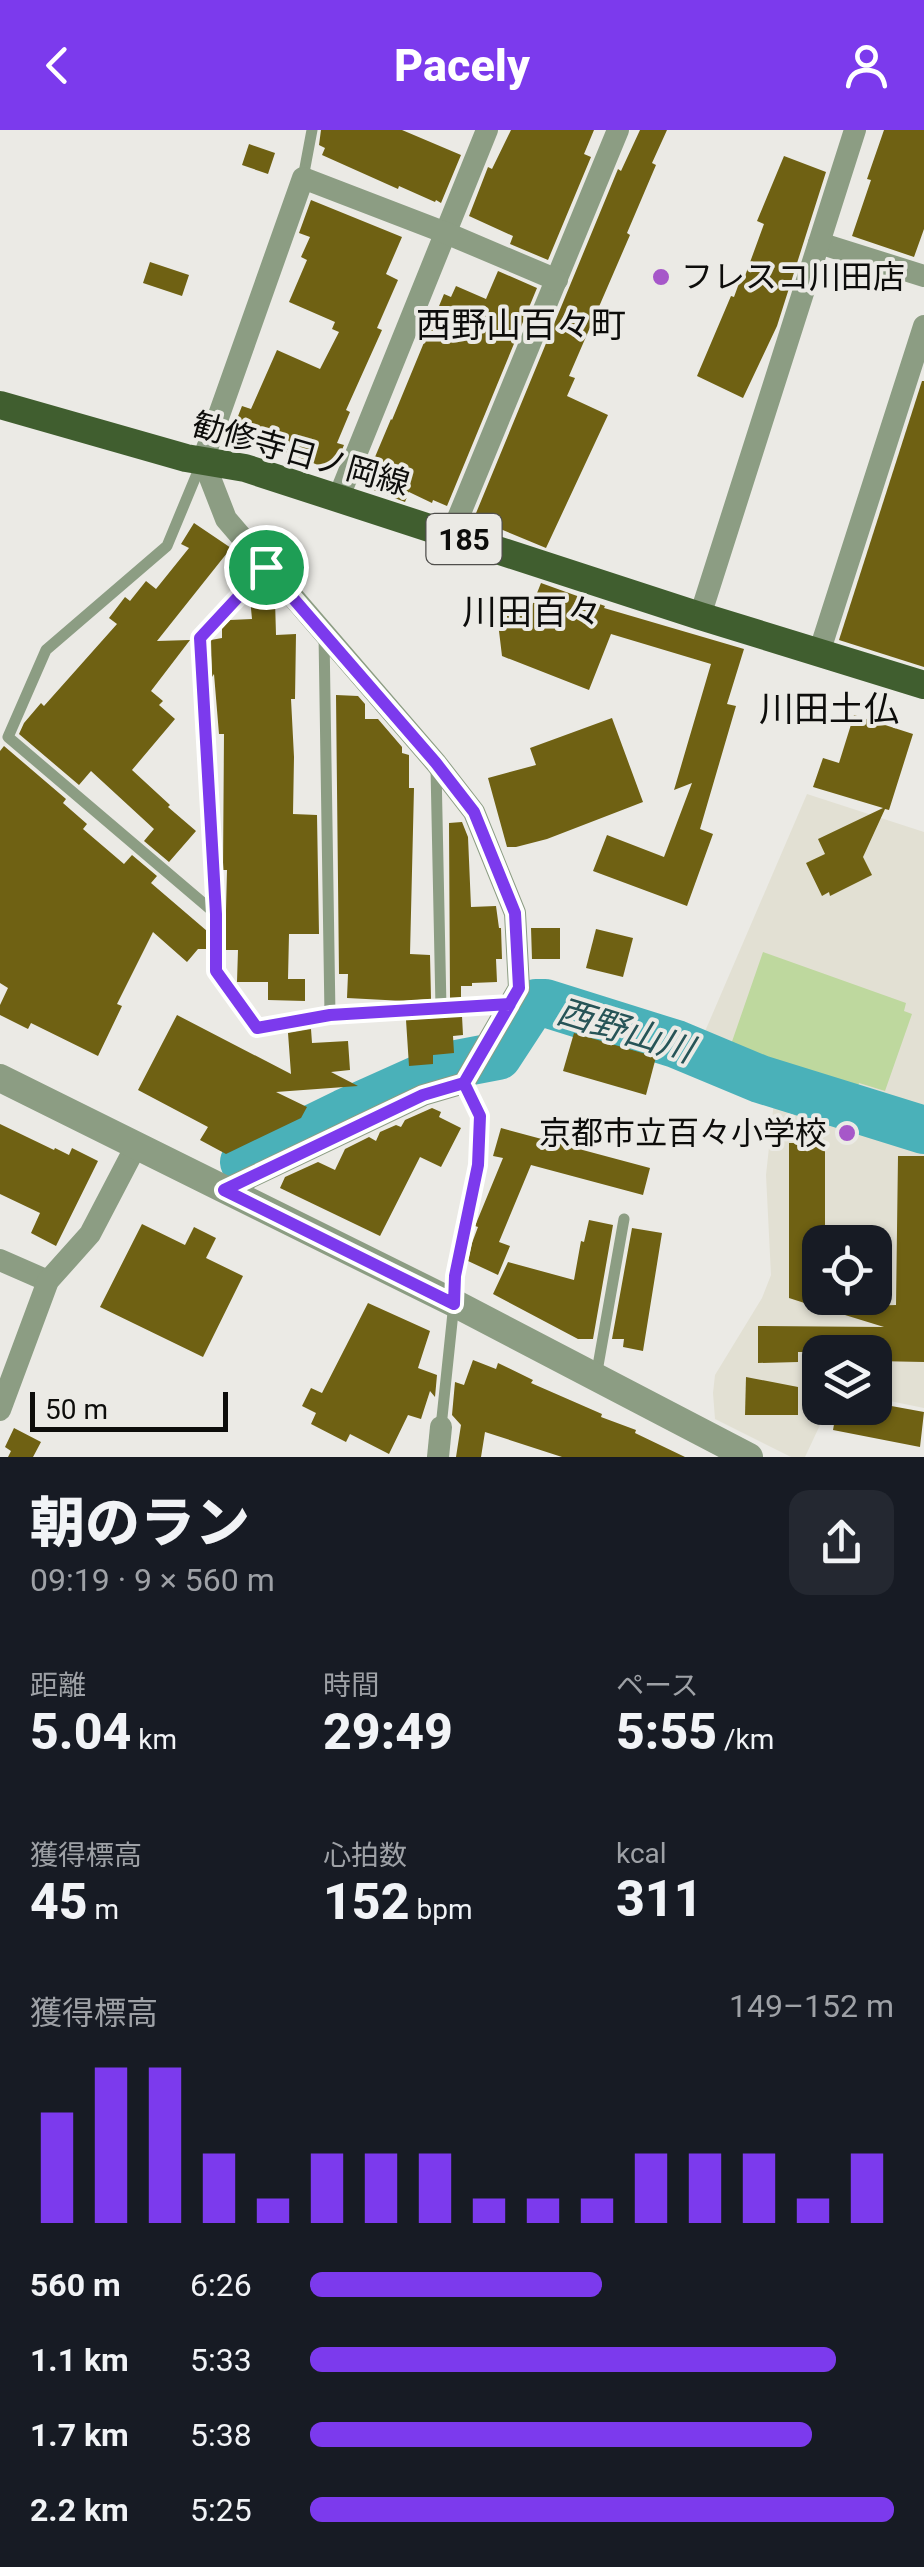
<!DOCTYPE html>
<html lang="ja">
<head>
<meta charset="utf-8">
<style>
  body { margin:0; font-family:Roboto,"Noto Sans JP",sans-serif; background:#242831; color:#f1f3f6; height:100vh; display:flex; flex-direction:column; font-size:38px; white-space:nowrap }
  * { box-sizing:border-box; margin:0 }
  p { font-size:32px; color:#9ea1a6 }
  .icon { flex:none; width:55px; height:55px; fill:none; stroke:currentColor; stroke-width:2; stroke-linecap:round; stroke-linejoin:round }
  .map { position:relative; height:1327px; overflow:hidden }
  .side { display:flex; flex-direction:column; background:#171b24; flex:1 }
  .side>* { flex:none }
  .buttons { position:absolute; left:802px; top:1095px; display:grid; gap:20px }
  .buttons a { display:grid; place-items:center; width:90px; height:90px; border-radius:20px; background:#171b24; box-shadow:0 2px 8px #0004; font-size:50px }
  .scale { position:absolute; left:30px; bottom:25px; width:198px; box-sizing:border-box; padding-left:10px; border:5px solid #0d0d0b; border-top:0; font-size:28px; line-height:35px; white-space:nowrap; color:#0d0d0b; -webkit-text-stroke:8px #ebeae5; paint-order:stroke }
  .pin { position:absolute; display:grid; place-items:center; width:85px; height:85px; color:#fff; margin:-42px; border:5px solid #fff; border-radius:50%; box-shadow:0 2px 10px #0007 }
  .round { display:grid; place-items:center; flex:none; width:105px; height:105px; border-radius:20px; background:#242831 }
  .summary { display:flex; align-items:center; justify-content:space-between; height:170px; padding:0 30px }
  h1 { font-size:55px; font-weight:800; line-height:75px }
  .figures { display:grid; grid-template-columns:repeat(3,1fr); gap:15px; height:170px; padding:10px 30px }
  .figures div { display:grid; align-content:center }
  .figures b { font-size:50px; font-weight:800 }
  .figures small { font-size:28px; font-weight:400 }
  .figures p { font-size:28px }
  .chart { height:280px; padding:20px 30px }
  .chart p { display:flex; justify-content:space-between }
  .chart svg { width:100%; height:180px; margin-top:10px; stroke:#7c3aed; stroke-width:6 }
  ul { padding:0 30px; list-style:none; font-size:32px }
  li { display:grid; grid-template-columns:160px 120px 1fr; align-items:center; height:75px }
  li i { height:25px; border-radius:12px; background:#7c3aed }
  header { display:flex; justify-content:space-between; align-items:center; height:130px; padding:0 30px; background:#7c3aed; color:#fff; font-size:45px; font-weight:800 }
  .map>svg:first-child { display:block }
  .built { fill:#e2e0d3; fill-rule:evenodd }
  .green { fill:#bed89e }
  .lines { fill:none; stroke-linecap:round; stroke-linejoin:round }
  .river { stroke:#4ab1b9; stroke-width:48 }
  .building { fill:#6f6113 }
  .service { stroke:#8c9d83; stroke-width:11 }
  .minor { stroke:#8c9d83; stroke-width:22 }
  .tertiary { stroke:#8c9d83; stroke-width:28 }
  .primary { stroke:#405e2f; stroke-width:28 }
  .route-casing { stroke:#fff; stroke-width:20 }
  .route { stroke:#7c3aed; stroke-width:12 }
  .poi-dot { fill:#a657c9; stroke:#ebeae5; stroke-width:4 }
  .labels { text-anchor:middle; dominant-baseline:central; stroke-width:8; stroke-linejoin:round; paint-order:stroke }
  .shield { fill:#ebeae5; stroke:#504f4c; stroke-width:2.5 }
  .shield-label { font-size:30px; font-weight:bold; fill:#0d0d0b }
  .poi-label { font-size:32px; fill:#0d0d0b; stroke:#ebeae5; text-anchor:start }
  .street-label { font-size:32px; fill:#0d0d0b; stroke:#ebeae5 }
  .neighbourhood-label { font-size:35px; fill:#0d0d0b; stroke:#ebeae5 }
  .water-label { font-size:35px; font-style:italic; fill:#275457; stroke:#ebeae5 }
</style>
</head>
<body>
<header><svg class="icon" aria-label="back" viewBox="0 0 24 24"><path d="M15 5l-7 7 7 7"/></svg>Pacely<svg class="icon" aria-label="person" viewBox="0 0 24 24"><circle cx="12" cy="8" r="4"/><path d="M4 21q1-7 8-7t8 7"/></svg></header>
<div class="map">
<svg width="924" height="1327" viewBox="0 0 924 1327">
  <rect width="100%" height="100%" fill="#ebeae5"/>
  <path class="built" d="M807,664L924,702V1278L875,1268V1222H820V1278H828L805,1327H791L715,1289L713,1263L715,1245L762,1168L771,1145L766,1045L776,953L697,920ZM820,1112H875V1168H820Z"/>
  <path class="green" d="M763,822L906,873L904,881L912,884L885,961L859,953L852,977L727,926Z"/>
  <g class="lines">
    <path class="river" d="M244,1032L344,983L451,935L498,926L530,877L536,873H545L676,914L760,949L924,1000"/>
  </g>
  <g class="building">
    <path d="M321,0H402L461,25L441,73L436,70L435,72L399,56L398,59L322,25L325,18L319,15Z"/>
    <path d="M511,0H594L584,24L591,27L548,130L510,114L513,106L469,86L488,37L492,39Z"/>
    <path d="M640,0H667L652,33L656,35L627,103L630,105L569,246L575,248L567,266L608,285L546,418L474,388L618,39L621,41Z"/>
    <path d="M884,0H924V99L914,127L852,106L871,50L867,49Z"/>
    <path d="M249,14L275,23L268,44L242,35Z"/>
    <path d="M784,26L826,42L777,196L743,268L697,246L731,166L734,167L742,145L745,146L764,94L757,91Z"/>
    <path d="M311,70L402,107L386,144L398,150L377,198L382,200L346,280L350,282L337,313L344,315L333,341L268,315L266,318L231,304L242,276L251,279L277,220L320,239L339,202L332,199L335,192L289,172L307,130L301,127L310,107L299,103Z"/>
    <path d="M150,132L189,145L182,166L143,153Z"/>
    <path d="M498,141L537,158L447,376L433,370L432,373L409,362L405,372L371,359L372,357L361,353L372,326L375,327L391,289L392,290L444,164L451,167L456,156L486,169Z"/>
    <path d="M922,251H924V537L839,510Z"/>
    <path d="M194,393L231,418L157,511L190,510L151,561L163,571L159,575L175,589L132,640L170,675L168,677L196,701L169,732L144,711L154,699L91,641L79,655L19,604L24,593L41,573L44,576L117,494L109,488L125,467L130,471L146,451L156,459L189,418L181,414Z"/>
    <path d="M541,453L605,476L604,478L744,519L727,574L736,576L700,699L713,704L687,776L593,741L607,705L664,727L692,653L674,660L711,534L611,504L589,560L502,526L496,476L527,488Z"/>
    <path d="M267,459L270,464L271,470H275L276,505L296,504L295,569H291L294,627L293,684L317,685L319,804H289L288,849H305V871L268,870V852H237L238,820H225L227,740H223L224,604H219L214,544L212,547L211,510L222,508V498L230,490L252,489L250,468L258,460Z"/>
    <path d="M336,565L358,566L365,574V589H378L402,617V623L409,625V658H414L410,824L430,825L431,869L404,871L347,868L348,844H339Z"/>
    <path d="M854,585L913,604L889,680L885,679L863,727L872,745L830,766L829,762L822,766L806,733L825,724L818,709L883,678L813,657L823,628L839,633Z"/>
    <path d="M612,588L643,672L547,709L516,717H507L488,648L536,635L530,618Z"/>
    <path d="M4,616L66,669L63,673L87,694L83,699L124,734L132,725L157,746L151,753L207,801V819H198L187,832L153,802L117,874L122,876L98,926L31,893L28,899L0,885V875L8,858L0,853V621Z"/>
    <path d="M462,692L468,707L471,777L496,776L499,798H501L502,829H496L497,852L472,853V856H461V868H450L449,693Z"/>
    <path d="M531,798H560V829H532Z"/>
    <path d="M596,799L633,808L623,847L586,838Z"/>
    <path d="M177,885L291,944L288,903L311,899L312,913L348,911L350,940L331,942L358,956L276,962L307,977L301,988L226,1024L200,1010L208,997L138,960Z"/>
    <path d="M462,886L463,905L453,906L454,923L433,925V934L409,936L406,890Z"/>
    <path d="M574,903L656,927L646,965L563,941Z"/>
    <path d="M432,978L441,982L439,987L461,998L441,1037L420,1027L380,1106L280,1058L285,1047L318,1032L335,1040L345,1019L369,1007L376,1011L380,1002L396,995L401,997L405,990Z"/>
    <path d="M0,994L54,1020L55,1018L69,1025L72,1018L98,1031L56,1116L31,1103L40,1083L0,1064Z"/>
    <path d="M501,998L650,1038L643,1065L531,1035L499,1112L510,1116L498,1145L468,1131L472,1113L478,1097L475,1096L503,1028L493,1026Z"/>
    <path d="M789,1013H825V1112H820V1178L789,1168Z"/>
    <path d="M898,1026H924V1232L875,1231V1222H798V1232L758,1233V1196L884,1197L832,1181V1177L896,1175Z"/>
    <path d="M589,1090L613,1095L593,1209H578L493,1164L508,1132L574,1150L581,1111L584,1112Z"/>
    <path d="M142,1094L185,1115L194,1097L216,1108L206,1128L243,1146L203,1227L100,1177Z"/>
    <path d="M632,1098L662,1103L643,1221L623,1217L624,1209H612Z"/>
    <path d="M368,1173L430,1201L418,1238L437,1245L435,1267L430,1261L421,1289L408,1285L389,1324L350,1304L346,1312L311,1294L316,1283L302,1276L311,1258L322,1263Z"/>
    <path d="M473,1230L496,1239L498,1233L533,1250L531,1253L602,1284L601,1287L636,1300L635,1303L685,1327H562L485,1302L481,1327H456L461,1295L452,1285L455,1252L464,1255Z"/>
    <path d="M746,1247L798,1257V1285H745Z"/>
    <path d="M875,1273L924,1282L920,1317L833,1300L837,1278H875Z"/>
    <path d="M14,1298L41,1312L33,1327H8L11,1321L5,1317Z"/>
  </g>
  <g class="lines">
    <g class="service">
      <path d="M303,48L312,0"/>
      <path d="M201,334L167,416L46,520L8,607L216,784L200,508L266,437"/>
      <path d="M324,505L330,885"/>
      <path d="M436,638L441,878"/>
      <path d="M216,784V841L257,898L330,885L510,874"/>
      <path d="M596,1247L624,1089"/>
      <path d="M441,1297L454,1173L455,1146L478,1035L480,986L464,953"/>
    </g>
    <g class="minor">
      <path d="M819,113L924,146"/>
      <path d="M338,369L487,0"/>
      <path d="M451,405L618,0"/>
      <path d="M700,486L855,0"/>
      <path d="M819,523L924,196"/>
      <path d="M224,1060L423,965L464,953L519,858L515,783L474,682L436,633L226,389L203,330L303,48L446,103L557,150"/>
      <path d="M0,1130L48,1151"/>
      <path d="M0,1280L48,1151L90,1104L136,1016"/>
      <path d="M438,1327L441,1297"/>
    </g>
    <path class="tertiary" d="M0,948L454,1173L749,1327"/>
    <path class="primary" d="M0,275L186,328L245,338L700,486L924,555"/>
  </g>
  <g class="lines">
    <defs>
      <path id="route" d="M266,437L436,633L474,682L515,783L519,858L464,953L423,965L224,1060L454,1174L455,1146L478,1035L480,986L464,953L510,874L330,885L257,898L216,841V784L200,508L266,437"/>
    </defs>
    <use href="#route" class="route-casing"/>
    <use href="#route" class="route"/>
  </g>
  <g class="poi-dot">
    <circle cx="661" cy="147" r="10"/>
    <circle cx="847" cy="1003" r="10"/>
  </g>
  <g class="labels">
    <rect class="shield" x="426.5" y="384" width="75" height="50" rx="8"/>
    <g class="shield-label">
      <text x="464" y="409">185</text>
    </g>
    <g class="poi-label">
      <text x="681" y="147">フレスコ川田店</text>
      <text x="827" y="1003" text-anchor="end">京都市立百々小学校</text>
    </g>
    <g class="street-label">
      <text transform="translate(301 324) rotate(16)">勧修寺日ノ岡線</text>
    </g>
    <g class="neighbourhood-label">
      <text x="521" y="195">西野山百々町</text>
      <text x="532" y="482">川田百々</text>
      <text x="829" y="579">川田土仏</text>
    </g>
    <g class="water-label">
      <text transform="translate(625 901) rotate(17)">西野山川</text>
    </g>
  </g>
</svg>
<div class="buttons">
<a><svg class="icon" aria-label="locate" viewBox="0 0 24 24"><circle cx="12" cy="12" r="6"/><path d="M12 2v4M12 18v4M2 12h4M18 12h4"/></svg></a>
<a><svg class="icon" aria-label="layers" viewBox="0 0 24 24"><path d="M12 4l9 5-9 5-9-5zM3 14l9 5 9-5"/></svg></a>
</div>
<div class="scale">50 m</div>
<div class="pin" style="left:266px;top:437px;background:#1e9e55"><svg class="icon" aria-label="arrive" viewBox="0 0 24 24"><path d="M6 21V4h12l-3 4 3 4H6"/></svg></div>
</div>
<section class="side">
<div class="summary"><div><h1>朝のラン</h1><p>09:19 · 9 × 560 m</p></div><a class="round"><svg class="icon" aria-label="share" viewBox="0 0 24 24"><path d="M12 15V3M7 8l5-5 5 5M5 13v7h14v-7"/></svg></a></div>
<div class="figures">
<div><p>距離</p><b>5.04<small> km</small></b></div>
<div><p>時間</p><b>29:49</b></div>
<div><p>ペース</p><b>5:55<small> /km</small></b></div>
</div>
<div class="figures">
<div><p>獲得標高</p><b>45<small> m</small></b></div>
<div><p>心拍数</p><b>152<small> bpm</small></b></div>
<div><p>kcal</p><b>311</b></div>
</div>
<div class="chart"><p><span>獲得標高</span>149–152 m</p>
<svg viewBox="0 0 160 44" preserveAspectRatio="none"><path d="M5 44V17M15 44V6M25 44V6M35 44V27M45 44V38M55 44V27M65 44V27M75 44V27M85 44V38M95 44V38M105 44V38M115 44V27M125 44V27M135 44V27M145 44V38M155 44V27"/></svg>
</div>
<ul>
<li><b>560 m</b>6:26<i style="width:50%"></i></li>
<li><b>1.1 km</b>5:33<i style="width:90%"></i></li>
<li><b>1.7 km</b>5:38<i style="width:86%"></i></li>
<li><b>2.2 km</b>5:25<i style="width:100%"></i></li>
</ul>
</section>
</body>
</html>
